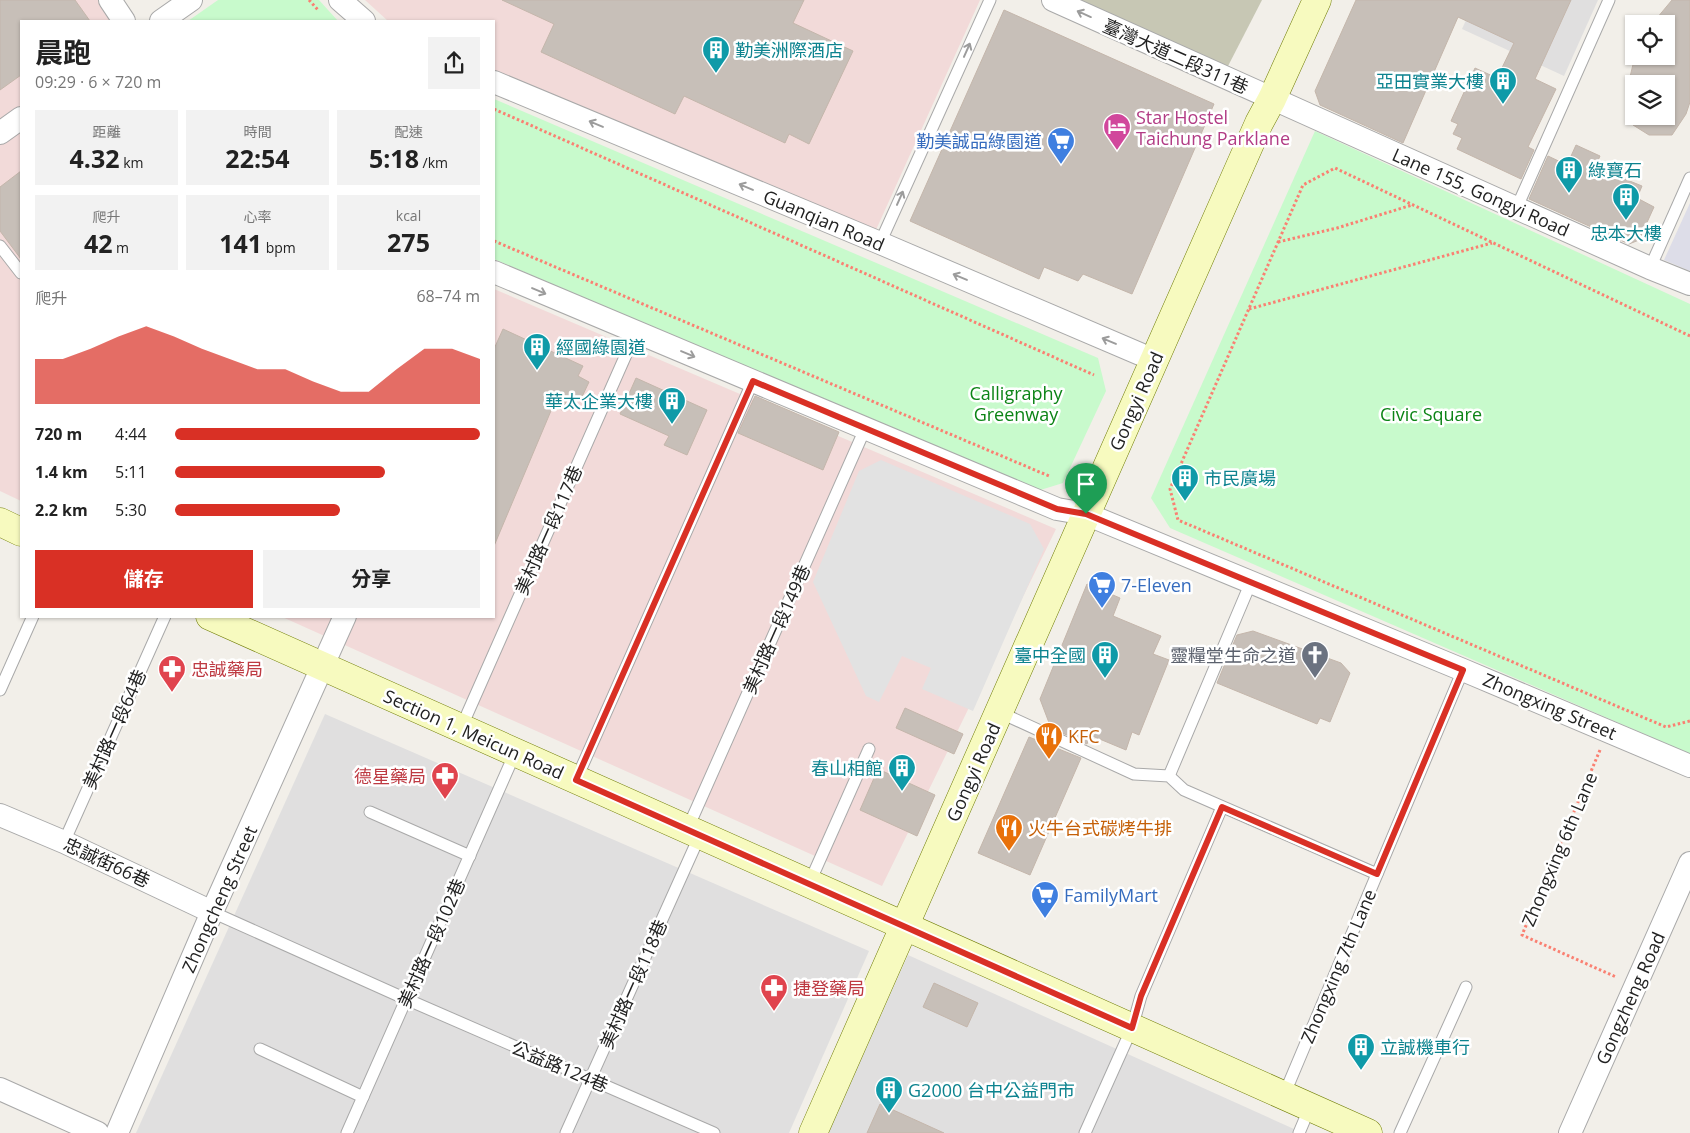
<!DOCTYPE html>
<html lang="zh-TW">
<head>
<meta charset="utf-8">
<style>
  body { margin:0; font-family:"Open Sans","Noto Sans TC",sans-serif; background:#f2f2f2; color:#222; height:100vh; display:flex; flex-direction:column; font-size:19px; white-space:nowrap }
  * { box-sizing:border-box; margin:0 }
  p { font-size:16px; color:#767676 }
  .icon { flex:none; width:28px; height:28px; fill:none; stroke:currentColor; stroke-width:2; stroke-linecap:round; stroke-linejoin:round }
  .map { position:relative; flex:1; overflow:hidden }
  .details { position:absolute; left:20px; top:20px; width:475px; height:598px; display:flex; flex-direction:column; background:#fff; border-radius:0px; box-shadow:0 1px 4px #0004 }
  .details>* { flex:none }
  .controls { position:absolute; left:1625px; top:15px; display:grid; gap:10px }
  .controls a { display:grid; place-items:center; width:50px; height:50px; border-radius:0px; background:#fff; box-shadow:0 1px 4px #0004; font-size:25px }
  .pin { position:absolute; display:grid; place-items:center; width:42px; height:42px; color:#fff; margin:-51px -21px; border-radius:50% 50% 50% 0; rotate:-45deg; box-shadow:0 0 5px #0007 }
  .pin .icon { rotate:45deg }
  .round { display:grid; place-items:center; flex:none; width:52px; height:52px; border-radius:0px; background:#f2f2f2 }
  .head { display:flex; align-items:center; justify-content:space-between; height:85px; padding:0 15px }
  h1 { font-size:28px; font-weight:700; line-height:38px }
  .metrics { display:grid; grid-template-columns:repeat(3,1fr); gap:8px; height:85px; padding:5px 15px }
  .metrics div { display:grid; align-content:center; border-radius:0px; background:#f2f2f2; text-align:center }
  .metrics b { font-size:25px; font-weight:700 }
  .metrics small { font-size:14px; font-weight:400 }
  .metrics p { font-size:14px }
  .chart { height:140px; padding:10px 15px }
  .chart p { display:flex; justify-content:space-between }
  .chart svg { width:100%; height:90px; margin-top:5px; fill:#d93025; opacity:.7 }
  .primary-button { display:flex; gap:10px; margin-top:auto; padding:10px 15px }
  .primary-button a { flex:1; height:58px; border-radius:0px; background:#d93025; color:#fff; font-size:20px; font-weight:700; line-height:58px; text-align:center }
  .primary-button a+a { background:#f2f2f2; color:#222 }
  ul { padding:0 15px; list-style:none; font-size:16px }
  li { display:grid; grid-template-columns:80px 60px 1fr; align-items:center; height:38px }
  li i { height:12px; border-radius:6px; background:#d93025 }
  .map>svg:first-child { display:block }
  .residential { fill:#e0dfdf }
  .commercial { fill:#f2dad9 }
  .construction { fill:#c7c7b4 }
  .park { fill:#c8facc }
  .parking { fill:#e2e2e2 }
  .plaza { fill:#dddde8 }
  .building { fill:#c7bfb8; stroke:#c4b6ab; fill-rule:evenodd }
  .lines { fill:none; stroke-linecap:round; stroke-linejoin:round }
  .lane-casing { stroke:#a9a9a9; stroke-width:13 }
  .street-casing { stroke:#a9a9a9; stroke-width:24 }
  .secondary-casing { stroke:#707d05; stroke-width:29 }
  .path { stroke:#fa8072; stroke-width:3; stroke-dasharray:2.5 2.5; stroke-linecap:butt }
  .lane { stroke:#fff; stroke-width:11 }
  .street { stroke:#fff; stroke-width:22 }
  .secondary { stroke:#f7fabf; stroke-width:28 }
  .oneway { stroke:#9c9c9c }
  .route-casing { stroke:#fff; stroke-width:10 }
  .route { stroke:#d93025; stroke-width:6 }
  .labels { text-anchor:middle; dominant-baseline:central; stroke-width:5; stroke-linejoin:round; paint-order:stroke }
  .culture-label { font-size:18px; fill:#0d838f; stroke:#fff; text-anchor:start }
  .street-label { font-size:18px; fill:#222; stroke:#fff }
  .hotel-label { font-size:18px; fill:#b23c85; stroke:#fff; text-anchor:start }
  .shop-label { font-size:18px; fill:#366cbe; stroke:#fff; text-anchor:start }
  .park-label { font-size:18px; fill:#0c8416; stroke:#fff }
  .worship-label { font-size:18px; fill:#5b616d; stroke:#fff; text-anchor:end }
  .health-label { font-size:18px; fill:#be3a42; stroke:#fff; text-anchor:start }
  .food-label { font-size:18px; fill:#c56008; stroke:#fff; text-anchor:start }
</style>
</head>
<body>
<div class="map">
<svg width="1690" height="1133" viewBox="0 0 1690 1133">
  <rect width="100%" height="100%" fill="#f2efe9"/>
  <g class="residential">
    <path d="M1475,0H1598L1564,76L1462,29Z"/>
    <path d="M325,714L869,951L789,1133H136Z"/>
    <path d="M908,955L1303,1133H828Z"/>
  </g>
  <g class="commercial">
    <path d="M0,0H101L118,21H21V501L0,491Z"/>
    <path d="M365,0H980L875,232L494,72V21H388Z"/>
    <path d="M494,289L1056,529L882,886L280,616H494Z"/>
  </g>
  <path class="construction" d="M1076,0H1262L1227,68Z"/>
  <g class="park">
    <path d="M218,0H319L338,21H188Z"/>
    <path d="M494,99L1098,358L1106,391L1063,483L1034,492L494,259Z"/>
    <path d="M1315,131L1690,304V754L1170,528L1151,498Z"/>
  </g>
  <path class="parking" d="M881,460L1030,524L1044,549L973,711L922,689L931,668L902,656L879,702L866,696L813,582L859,471Z"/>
  <path class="plaza" d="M1690,203V271L1664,260Z"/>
  <g class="building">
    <path d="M0,0H75L90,21H21V75L0,90Z"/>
    <path d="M502,0H804L793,23L853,51L809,144L789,134L785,143L684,96L675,114L541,52L554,24Z"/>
    <path d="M1356,0H1571L1535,79L1556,89L1528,147L1534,150L1521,179L1457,149L1462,138L1453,134L1458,124L1451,121L1475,68L1497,78L1514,43L1458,17L1403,143L1320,105L1315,91Z"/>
    <path d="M1672,0H1690V102L1686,114L1672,135H1649L1633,125L1628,102L1630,77L1635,56H1666V24H1652ZM1634,84H1666V116H1634Z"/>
    <path d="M1004,10L1214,104L1132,294L1083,274L1078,281L1044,267L1039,279L910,221Z"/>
    <path d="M1576,145L1600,156L1595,167L1642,186L1637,198L1654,207L1639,240L1629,244L1529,199L1548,156L1567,165Z"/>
    <path d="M21,171V259L0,231V187Z"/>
    <path d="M503,329L583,366L578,376L589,382L580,401L569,396L562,410L553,406L494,546V349Z"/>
    <path d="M636,378L707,410L687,455L664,445L669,436L620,414Z"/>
    <path d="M755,396L839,432L823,470L738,433Z"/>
    <path d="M1087,584L1120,598L1113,616L1161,636L1153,654L1169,660L1139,735L1132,732L1126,750L1090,735L1087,744L1051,728L1040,699Z"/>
    <path d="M1253,631L1341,663L1350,673L1330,722L1320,718L1317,724L1217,683L1237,635Z"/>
    <path d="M905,708L963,734L954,754L896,728Z"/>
    <path d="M1029,737L1081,758L1030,875L978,853Z"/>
    <path d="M878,769L935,795L917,836L860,810Z"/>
    <path d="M934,983L978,1003L967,1027L923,1007Z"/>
    <path d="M880,1104L944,1133H867Z"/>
  </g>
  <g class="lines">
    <defs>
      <g id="lane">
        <path d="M1517,207L1609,0"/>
        <path d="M880,243L990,0"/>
        <path d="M0,246L21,273"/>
        <path d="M1650,268L1690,178"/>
        <path d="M0,690L33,616"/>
        <path d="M999,712L1134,774L1169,776L1184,790L1377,874"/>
        <path d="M461,728L636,332"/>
        <path d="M1169,776L1251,582"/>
        <path d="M576,780L753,381"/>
        <path d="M370,812L470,856"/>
        <path d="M687,830L865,429"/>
        <path d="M64,842L165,616"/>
        <path d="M809,884L869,749"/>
        <path d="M212,912L406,999L714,1133"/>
        <path d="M260,1049L363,1097"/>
        <path d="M1284,1095L1463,670"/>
        <path d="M347,1133L515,753"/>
        <path d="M566,1133L700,835"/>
        <path d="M1085,1133L1132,1028L1141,996L1222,807"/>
        <path d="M1299,1133L1310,1107"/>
        <path d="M1400,1133L1466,987"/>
      </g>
      <g id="street">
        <path d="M110,0L124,21"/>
        <path d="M340,0L364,21"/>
        <path d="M1053,0L1650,268L1690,284"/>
        <path d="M161,21L191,0"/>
        <path d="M494,82L880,243L1154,360"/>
        <path d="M0,133L21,118"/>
        <path d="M494,272L1057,509L1086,514L1463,670L1690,766"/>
        <path d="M0,815L64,842L212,912"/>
        <path d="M0,1089L98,1133"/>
        <path d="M117,1133L212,912L345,616"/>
        <path d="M1570,1133L1690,863"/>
      </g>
      <g id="secondary">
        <path d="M0,522L21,532"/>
        <path d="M210,616L1368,1133"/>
        <path d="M813,1133L1259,123L1272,99L1317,0"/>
      </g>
    </defs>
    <use href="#lane" class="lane-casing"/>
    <use href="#street" class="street-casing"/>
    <use href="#secondary" class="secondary-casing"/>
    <g class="path">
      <path d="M309,0L319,11"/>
      <path d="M494,109L1094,375"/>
      <path d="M494,241L1049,476"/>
      <path d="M1278,242L1337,228L1412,205"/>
      <path d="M1249,309L1492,243"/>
      <path d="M1690,336L1335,168L1303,185L1170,489L1178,520L1666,727L1690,721"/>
      <path d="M1600,750L1522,935L1616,977"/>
    </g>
    <use href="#lane" class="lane"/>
    <use href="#street" class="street"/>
    <use href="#secondary" class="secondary"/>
  </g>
  <defs><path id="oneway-shaft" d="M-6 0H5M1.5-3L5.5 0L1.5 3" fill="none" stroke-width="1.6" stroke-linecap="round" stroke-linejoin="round" transform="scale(1.25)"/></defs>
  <g class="oneway">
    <use href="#oneway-shaft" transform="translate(1084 14) rotate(-156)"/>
    <use href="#oneway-shaft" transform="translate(967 50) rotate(-66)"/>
    <use href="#oneway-shaft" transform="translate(596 124) rotate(-157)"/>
    <use href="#oneway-shaft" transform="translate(746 187) rotate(-157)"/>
    <use href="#oneway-shaft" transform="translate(900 198) rotate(-66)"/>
    <use href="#oneway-shaft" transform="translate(960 277) rotate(-157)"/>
    <use href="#oneway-shaft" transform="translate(539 291) rotate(23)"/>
    <use href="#oneway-shaft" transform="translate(1109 341) rotate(-157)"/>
    <use href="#oneway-shaft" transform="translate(688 354) rotate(23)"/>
  </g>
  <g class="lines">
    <defs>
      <path id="route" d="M753,381L1057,509L1086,514L1463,670L1377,874L1222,807L1141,996L1132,1028L576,780Z"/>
    </defs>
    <use href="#route" class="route-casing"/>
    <use href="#route" class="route"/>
  </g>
  <defs>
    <symbol id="building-pin" viewBox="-11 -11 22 30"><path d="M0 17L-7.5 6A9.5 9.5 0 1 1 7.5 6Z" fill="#0f9aa8" stroke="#fff"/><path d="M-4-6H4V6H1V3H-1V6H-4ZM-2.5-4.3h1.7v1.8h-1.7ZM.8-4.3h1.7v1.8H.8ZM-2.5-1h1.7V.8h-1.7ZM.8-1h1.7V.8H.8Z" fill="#fff"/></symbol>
    <symbol id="hotel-pin" viewBox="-11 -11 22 30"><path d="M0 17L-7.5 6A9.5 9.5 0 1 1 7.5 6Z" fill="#d1479c" stroke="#fff"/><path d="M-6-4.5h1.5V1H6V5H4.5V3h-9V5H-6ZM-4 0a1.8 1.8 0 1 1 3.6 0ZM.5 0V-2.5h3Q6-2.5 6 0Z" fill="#fff"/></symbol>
    <symbol id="supermarket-pin" viewBox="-11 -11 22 30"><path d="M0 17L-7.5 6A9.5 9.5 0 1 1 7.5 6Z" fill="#3f7fe0" stroke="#fff"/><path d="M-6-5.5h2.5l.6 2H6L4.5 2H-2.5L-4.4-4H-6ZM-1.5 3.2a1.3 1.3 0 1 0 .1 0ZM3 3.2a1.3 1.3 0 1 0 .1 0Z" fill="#fff"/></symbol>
    <symbol id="church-pin" viewBox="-11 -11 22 30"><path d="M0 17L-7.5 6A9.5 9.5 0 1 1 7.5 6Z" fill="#6b7280" stroke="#fff"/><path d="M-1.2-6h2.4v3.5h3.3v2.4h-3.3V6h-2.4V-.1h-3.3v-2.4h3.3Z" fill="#fff"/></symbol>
    <symbol id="pharmacy-pin" viewBox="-11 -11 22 30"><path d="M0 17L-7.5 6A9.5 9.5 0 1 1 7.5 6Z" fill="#e0444e" stroke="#fff"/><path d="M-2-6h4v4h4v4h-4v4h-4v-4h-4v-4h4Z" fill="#fff"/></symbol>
    <symbol id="restaurant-pin" viewBox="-11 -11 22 30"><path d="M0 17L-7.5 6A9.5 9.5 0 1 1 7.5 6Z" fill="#e8710a" stroke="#fff"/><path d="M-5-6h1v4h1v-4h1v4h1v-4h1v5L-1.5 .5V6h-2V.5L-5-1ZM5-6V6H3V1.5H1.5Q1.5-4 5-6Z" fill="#fff"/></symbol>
  </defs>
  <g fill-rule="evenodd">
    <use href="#building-pin" x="700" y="34" width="32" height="43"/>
    <use href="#building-pin" x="1487" y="65" width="32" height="43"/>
    <use href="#hotel-pin" x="1101" y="111" width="32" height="43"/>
    <use href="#supermarket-pin" x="1045" y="125" width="32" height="43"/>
    <use href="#building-pin" x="1553" y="154" width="32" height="43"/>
    <use href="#building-pin" x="1610" y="181" width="32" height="43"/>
    <use href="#building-pin" x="521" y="331" width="32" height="43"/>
    <use href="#building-pin" x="656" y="385" width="32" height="43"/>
    <use href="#building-pin" x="1169" y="462" width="32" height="43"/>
    <use href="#supermarket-pin" x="1086" y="569" width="32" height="43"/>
    <use href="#building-pin" x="1089" y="639" width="32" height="43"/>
    <use href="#church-pin" x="1299" y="639" width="32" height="43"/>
    <use href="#pharmacy-pin" x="156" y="653" width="32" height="43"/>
    <use href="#restaurant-pin" x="1033" y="720" width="32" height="43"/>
    <use href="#building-pin" x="886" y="752" width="32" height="43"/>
    <use href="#pharmacy-pin" x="429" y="760" width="32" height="43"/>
    <use href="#restaurant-pin" x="993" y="812" width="32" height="43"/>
    <use href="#supermarket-pin" x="1029" y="879" width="32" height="43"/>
    <use href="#pharmacy-pin" x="758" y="972" width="32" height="43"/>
    <use href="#building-pin" x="1345" y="1031" width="32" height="43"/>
    <use href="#building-pin" x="873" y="1074" width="32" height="43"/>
  </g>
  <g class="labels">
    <g class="culture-label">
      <text x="735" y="50">勤美洲際酒店</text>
      <text x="1484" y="81" text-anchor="end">亞田實業大樓</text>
      <text x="1588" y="170">綠寶石</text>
      <text x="1626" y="233" text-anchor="middle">忠本大樓</text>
      <text x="556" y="347">經國綠園道</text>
      <text x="653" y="401" text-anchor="end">華太企業大樓</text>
      <text x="1204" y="478">市民廣場</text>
      <text x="1086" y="655" text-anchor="end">臺中全國</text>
      <text x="883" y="768" text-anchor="end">春山相館</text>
      <text x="1380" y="1047">立誠機車行</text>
      <text x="908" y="1090">G2000 台中公益門市</text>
    </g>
    <g class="street-label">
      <text transform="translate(1176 56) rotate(24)">臺灣大道二段311巷</text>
      <text transform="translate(1481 192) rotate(24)">Lane 155, Gongyi Road</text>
      <text transform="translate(824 220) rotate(23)">Guanqian Road</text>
      <text transform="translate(1136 401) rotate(-66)">Gongyi Road</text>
      <text transform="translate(548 530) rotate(-66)">美村路一段117巷</text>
      <text transform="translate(776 629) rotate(-66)">美村路一段149巷</text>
      <text transform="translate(1550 706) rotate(23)">Zhongxing Street</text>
      <text transform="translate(114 729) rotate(-66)">美村路一段64巷</text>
      <text transform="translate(474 734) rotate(24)">Section 1, Meicun Road</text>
      <text transform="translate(973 772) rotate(-66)">Gongyi Road</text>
      <text transform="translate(1559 849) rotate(-67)">Zhongxing 6th Lane</text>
      <text transform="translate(107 862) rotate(25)">忠誠街66巷</text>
      <text transform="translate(219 899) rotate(-66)">Zhongcheng Street</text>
      <text transform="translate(431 943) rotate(-66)">美村路一段102巷</text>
      <text transform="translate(1338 966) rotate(-67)">Zhongxing 7th Lane</text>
      <text transform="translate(633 984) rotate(-66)">美村路一段118巷</text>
      <text transform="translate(1630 998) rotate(-66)">Gongzheng Road</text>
      <text transform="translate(560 1066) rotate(23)">公益路124巷</text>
    </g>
    <g class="hotel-label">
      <text x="1136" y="117">Star Hostel<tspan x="1136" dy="21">Taichung Parklane</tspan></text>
    </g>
    <g class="shop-label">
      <text x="1042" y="141" text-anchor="end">勤美誠品綠園道</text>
      <text x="1121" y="585">7-Eleven</text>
      <text x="1064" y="895">FamilyMart</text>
    </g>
    <g class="park-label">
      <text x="1016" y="393">Calligraphy<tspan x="1016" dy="21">Greenway</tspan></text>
      <text x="1431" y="414">Civic Square</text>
    </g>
    <g class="worship-label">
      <text x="1296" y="655">靈糧堂生命之道</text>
    </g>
    <g class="health-label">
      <text x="191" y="669">忠誠藥局</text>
      <text x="426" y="776" text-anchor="end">德星藥局</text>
      <text x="793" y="988">捷登藥局</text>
    </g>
    <g class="food-label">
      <text x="1068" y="736">KFC</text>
      <text x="1028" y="828">火牛台式碳烤牛排</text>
    </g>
  </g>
</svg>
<div class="controls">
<a><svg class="icon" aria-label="locate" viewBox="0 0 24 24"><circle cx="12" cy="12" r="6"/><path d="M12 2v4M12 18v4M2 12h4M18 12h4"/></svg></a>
<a><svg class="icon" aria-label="layers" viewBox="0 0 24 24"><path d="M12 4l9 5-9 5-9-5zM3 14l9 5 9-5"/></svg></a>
</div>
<div class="pin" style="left:1086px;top:514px;background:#1e9e55"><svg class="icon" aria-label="arrive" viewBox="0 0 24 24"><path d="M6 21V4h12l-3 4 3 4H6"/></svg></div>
<section class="details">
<div class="head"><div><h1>晨跑</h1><p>09:29 · 6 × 720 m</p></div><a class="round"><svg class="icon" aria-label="share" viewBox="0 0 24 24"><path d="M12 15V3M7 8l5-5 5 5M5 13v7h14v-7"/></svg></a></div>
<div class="metrics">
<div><p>距離</p><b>4.32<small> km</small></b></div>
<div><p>時間</p><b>22:54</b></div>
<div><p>配速</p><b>5:18<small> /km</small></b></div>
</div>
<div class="metrics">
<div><p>爬升</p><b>42<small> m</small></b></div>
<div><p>心率</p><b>141<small> bpm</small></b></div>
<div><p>kcal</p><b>275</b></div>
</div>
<div class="chart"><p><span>爬升</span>68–74 m</p>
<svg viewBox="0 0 160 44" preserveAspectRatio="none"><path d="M0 44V22L10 22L20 17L30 11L40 6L50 11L60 17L70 22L80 27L90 27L100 33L110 38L120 38L130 27L140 17L150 17L160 22V44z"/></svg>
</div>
<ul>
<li><b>720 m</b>4:44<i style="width:100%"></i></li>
<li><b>1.4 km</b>5:11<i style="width:69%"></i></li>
<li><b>2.2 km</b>5:30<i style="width:54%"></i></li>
</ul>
<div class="primary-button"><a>儲存</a><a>分享</a></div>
</section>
</div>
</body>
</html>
